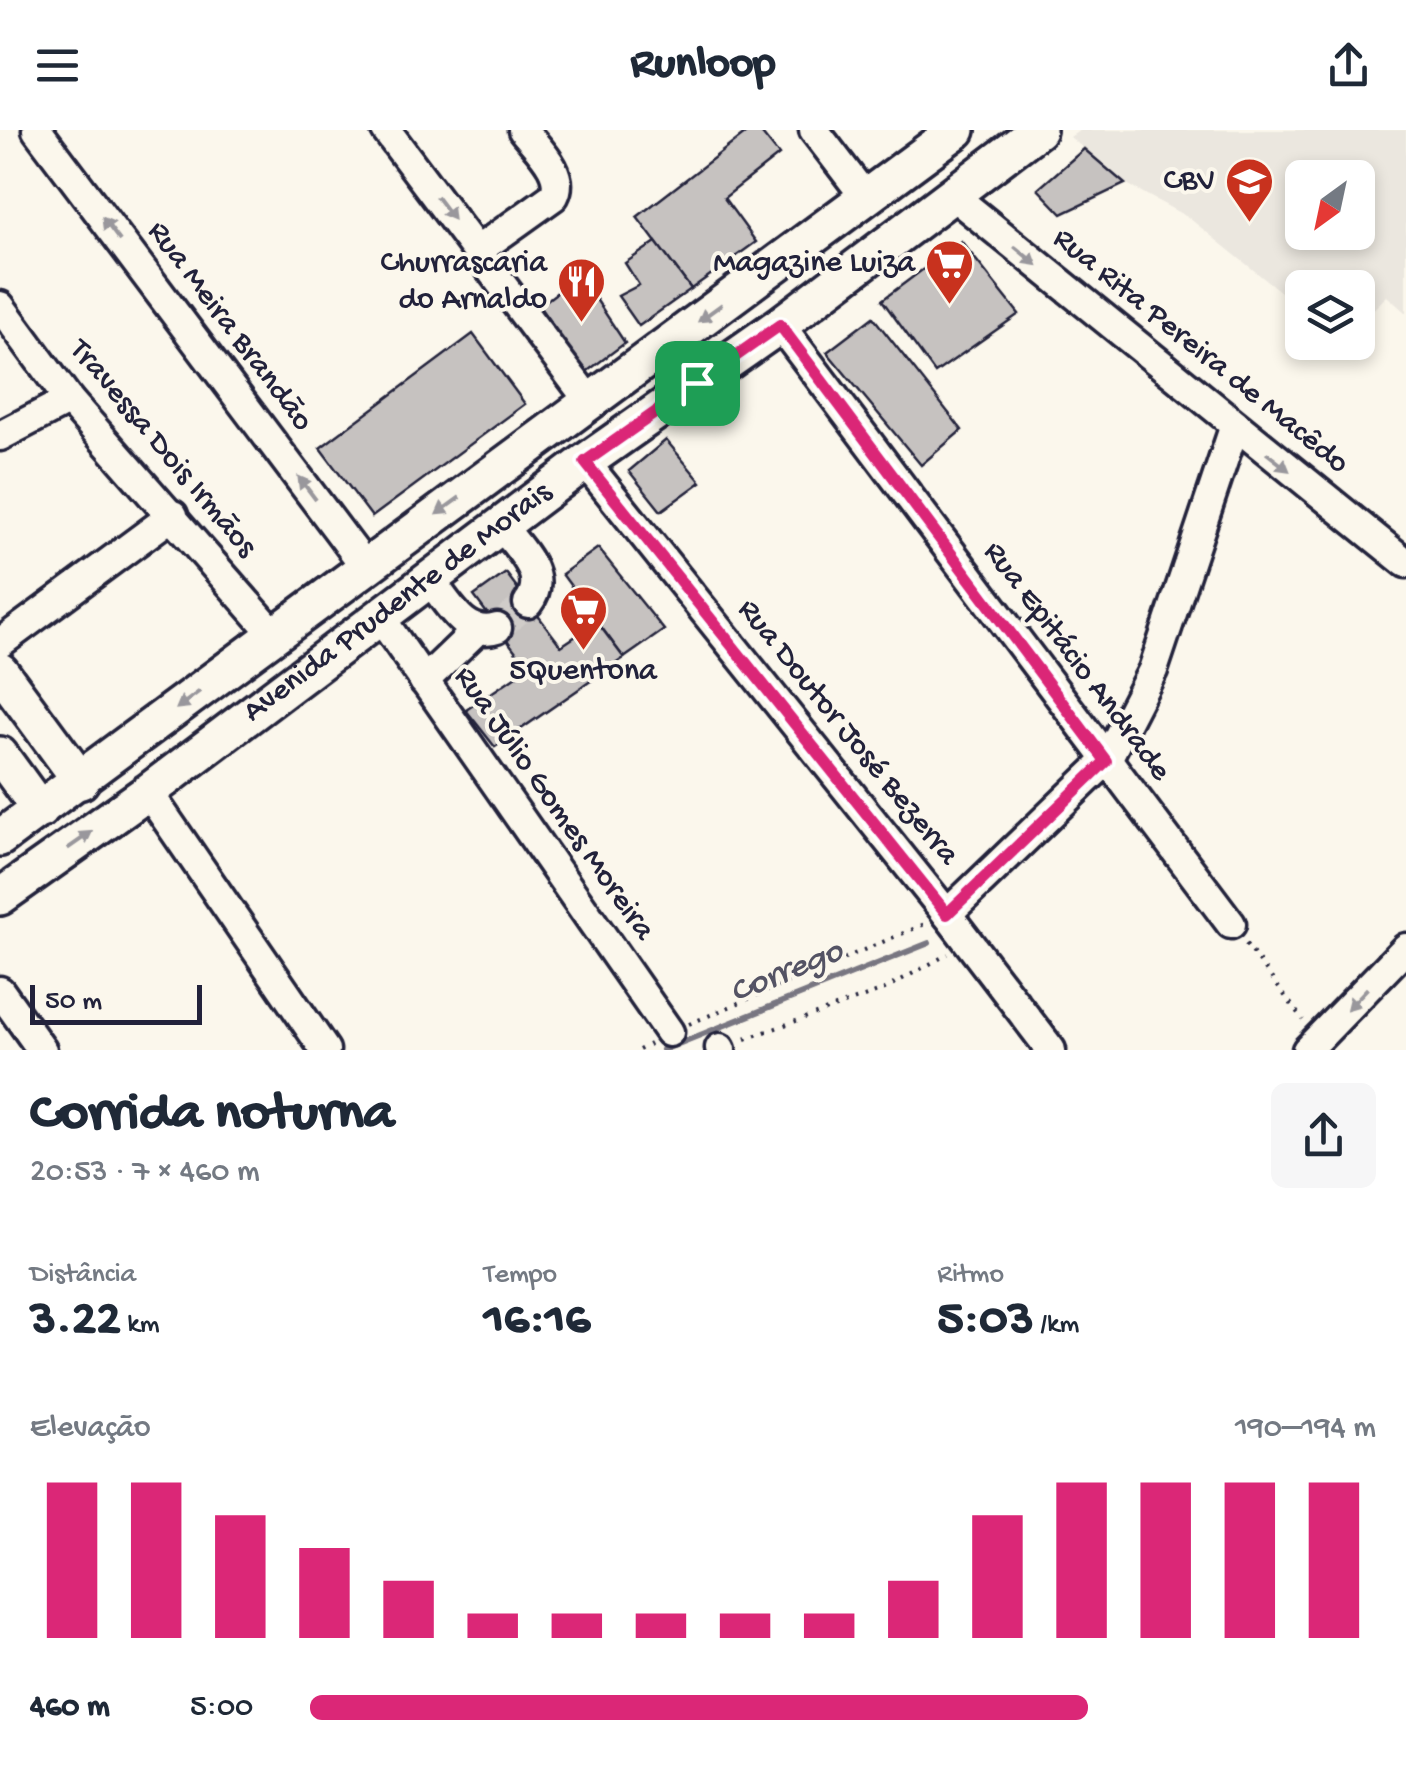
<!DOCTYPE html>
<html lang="pt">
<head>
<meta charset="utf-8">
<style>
  body { margin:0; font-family:"Gochi Hand",sans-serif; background:#f6f6f7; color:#1f2937; height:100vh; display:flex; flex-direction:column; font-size:38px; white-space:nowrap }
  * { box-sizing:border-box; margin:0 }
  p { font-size:32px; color:#747a83 }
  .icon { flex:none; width:55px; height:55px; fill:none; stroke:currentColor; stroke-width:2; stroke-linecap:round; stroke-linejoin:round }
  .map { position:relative; height:920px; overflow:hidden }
  .drawer { display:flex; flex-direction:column; background:#fff; flex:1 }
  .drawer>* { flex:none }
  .needle { width:65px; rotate:213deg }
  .fabs { position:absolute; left:1285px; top:30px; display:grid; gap:20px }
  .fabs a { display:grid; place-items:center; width:90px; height:90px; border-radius:15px; background:#fff; box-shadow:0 5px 15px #0003; font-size:50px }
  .scale { position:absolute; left:30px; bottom:25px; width:172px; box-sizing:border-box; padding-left:10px; border:5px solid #22223b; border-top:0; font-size:28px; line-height:35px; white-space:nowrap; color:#22223b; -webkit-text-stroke:8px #fbf7ec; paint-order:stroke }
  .pin { position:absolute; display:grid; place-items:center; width:85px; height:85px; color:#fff; margin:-42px; border-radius:20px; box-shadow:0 5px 15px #0006 }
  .round { display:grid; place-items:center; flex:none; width:105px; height:105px; border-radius:15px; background:#f6f6f7 }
  .headline { display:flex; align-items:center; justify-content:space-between; height:170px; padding:0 30px }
  h1 { font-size:55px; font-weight:700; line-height:75px }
  .stats { display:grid; grid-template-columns:repeat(3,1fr); gap:15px; height:170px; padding:10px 30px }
  .stats div { display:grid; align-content:center }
  .stats b { font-size:50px; font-weight:700 }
  .stats small { font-size:28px; font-weight:400 }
  .stats p { font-size:28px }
  .chart { height:280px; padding:20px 30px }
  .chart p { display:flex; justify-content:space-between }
  .chart svg { width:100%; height:180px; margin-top:10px; stroke:#db2777; stroke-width:6 }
  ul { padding:0 30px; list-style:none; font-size:32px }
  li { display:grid; grid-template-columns:160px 120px 1fr; align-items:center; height:75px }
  li i { height:25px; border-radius:12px; background:#db2777 }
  header { display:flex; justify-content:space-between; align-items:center; height:130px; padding:0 30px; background:#fff; font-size:45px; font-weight:700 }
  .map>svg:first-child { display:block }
  .built { fill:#ebe7df; fill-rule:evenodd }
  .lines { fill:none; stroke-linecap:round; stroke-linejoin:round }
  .stream { stroke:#787681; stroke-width:6 }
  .building { fill:#c6c2c0; stroke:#22223b; stroke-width:2.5 }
  .minor-tunnel { stroke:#d0ccc9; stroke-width:28; stroke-dasharray:28 14; stroke-linecap:butt }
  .minor-casing { stroke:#22223b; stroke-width:35 }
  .major-casing { stroke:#22223b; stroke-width:42 }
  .path { stroke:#22223b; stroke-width:4; stroke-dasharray:2.5 8; stroke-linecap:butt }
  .minor { stroke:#fbf7ec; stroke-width:28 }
  .major { stroke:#fbf7ec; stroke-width:35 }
  .oneway { fill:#99979c }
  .route-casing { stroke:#fff; stroke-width:20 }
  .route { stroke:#db2777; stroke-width:12 }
  .labels { text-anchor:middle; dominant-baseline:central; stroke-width:8; stroke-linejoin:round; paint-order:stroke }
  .poi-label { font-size:32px; fill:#22223b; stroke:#fbf7ec; text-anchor:end }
  .street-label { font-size:32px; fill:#22223b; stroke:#fbf7ec }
  .water-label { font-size:35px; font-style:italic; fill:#545364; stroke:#fbf7ec }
</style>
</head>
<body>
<header><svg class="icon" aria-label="menu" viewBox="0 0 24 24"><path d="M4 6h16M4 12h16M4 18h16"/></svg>Runloop<svg class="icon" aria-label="share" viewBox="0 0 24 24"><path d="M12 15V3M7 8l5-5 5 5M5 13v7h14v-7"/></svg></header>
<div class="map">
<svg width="1406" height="920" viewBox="0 0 1406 920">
  <rect width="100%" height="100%" fill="#fbf7ec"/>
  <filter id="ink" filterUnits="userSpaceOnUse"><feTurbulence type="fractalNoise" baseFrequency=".01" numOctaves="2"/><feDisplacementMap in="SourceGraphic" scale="20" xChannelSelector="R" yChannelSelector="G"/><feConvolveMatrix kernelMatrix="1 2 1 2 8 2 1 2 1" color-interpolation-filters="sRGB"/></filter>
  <g filter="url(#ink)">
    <path class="built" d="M1080,0H1406V183L1387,166L1358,194V158H1302V179L1189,88L1125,53L1070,7ZM1302,48H1358V102H1302Z"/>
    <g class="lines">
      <path class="stream" d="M663,920L929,813"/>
    </g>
    <g class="building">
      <path d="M750,0H759L779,25L724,68L756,112L691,159L637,87Z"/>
      <path d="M1084,19L1125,54L1062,84L1038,59Z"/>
      <path d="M961,111L1019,184L935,243L882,170Z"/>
      <path d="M656,112L691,159L639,196L618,166L639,155L625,133Z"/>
      <path d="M580,145L625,213L585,243L539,176Z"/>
      <path d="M873,187L962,300L921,335L827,222Z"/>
      <path d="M473,204L525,274L372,387L320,318Z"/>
      <path d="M666,310L701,352L661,381L629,341Z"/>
      <path d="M598,418L664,500L624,528L562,444Z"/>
      <path d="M506,443L561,516L597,492L624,528L495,617L466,580L528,538L474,466Z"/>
    </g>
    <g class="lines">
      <path class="minor-tunnel" d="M497,498L528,473"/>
      <defs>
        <g id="minor">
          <path d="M37,0L365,436"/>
          <path d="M386,0L590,272"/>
          <path d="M814,0L866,68"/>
          <path d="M951,64L1406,433"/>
          <path d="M477,121L554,66C566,43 537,18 523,0"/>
          <path d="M0,176L69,270L275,505"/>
          <path d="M780,195L1231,794"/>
          <path d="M0,306L69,270"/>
          <path d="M585,332L947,784L1051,920"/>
          <path d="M501,395C518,419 550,445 528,473"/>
          <path d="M430,450C447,471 465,509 497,498"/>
          <path d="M380,487L669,902"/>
          <path d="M0,513L173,385"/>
          <path d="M424,551L477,500"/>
          <path d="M148,662L325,920"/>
          <path d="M947,784L1106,631L1153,540L1234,298"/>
          <path d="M0,861L42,920"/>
          <path d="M720,918L721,920"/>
          <path d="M1307,920L1406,818"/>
        </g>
        <g id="major">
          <path d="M0,541L81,651"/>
          <path d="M0,625L40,680"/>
          <path d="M0,708L957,0"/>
          <path id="s1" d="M0,767L148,662L585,332L780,195L1038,0"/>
        </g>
      </defs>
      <use href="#minor" class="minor-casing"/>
      <use href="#major" class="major-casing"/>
      <g class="path">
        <path d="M1246,814L1303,890"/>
        <path d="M689,894L925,794"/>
        <path d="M745,909L881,861L948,824"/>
        <path d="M639,920L650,914"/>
      </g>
      <use href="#minor" class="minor"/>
      <use href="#major" class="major"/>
    </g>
    <defs><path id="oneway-solid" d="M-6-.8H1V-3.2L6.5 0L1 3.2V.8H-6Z" transform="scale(2.5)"/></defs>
    <g class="oneway">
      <use href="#oneway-solid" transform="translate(445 78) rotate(53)"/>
      <use href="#oneway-solid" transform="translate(111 99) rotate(-127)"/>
      <use href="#oneway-solid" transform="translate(1026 126) rotate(39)"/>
      <use href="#oneway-solid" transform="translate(710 183) rotate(144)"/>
      <use href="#oneway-solid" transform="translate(1278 332) rotate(38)"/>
      <use href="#oneway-solid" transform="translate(307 358) rotate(-127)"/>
      <use href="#oneway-solid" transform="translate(448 376) rotate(144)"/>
      <use href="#oneway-solid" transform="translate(188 570) rotate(143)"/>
      <use href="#oneway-solid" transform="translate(80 710) rotate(-35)"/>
      <use href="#oneway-solid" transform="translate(1357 869) rotate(134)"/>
    </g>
  </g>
  <g class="lines" filter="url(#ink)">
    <defs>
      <path id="route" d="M780,195L1106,631L947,784L585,332Z"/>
    </defs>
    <use href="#route" class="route-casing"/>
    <use href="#route" class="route"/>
  </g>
  <defs>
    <symbol id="school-pin" viewBox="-11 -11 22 30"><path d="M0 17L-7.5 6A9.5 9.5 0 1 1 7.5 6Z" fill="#c8321e" stroke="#fbf7ec"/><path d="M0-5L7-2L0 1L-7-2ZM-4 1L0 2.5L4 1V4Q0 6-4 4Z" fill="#fff"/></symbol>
    <symbol id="supermarket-pin" viewBox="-11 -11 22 30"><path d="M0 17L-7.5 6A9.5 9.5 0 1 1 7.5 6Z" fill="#c8321e" stroke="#fbf7ec"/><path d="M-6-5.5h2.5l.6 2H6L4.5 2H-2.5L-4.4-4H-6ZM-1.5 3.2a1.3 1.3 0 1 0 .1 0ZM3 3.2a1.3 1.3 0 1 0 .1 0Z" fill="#fff"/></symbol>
    <symbol id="restaurant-pin" viewBox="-11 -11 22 30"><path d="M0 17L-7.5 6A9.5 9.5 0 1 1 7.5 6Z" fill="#c8321e" stroke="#fbf7ec"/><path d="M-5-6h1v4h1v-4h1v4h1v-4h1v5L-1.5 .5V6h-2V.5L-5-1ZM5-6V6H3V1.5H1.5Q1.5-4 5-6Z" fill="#fff"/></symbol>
  </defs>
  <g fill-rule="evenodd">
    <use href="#school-pin" x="1222" y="24" width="55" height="75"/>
    <use href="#supermarket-pin" x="922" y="106" width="55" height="75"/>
    <use href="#restaurant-pin" x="554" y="124" width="55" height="75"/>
    <use href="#supermarket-pin" x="556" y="452" width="55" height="75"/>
  </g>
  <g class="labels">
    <g class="poi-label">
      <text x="1215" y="52">CBV</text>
      <text x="547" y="134">Churrascaria<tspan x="547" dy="37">do Arnaldo</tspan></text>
      <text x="915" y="134">Magazine Luiza</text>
      <text x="583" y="542" text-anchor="middle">5Quentona</text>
    </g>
    <g class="street-label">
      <text transform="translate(229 197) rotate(53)">Rua Meira Brandão</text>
      <text transform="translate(1200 222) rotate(39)">Rua Rita Pereira de Macêdo</text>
      <text transform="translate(162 319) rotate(50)">Travessa Dois Irmãos</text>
      <text stroke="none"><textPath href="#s1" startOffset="495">Avenida Prudente de Morais</textPath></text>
      <text transform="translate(1076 532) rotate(53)">Rua Epitácio Andrade</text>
      <text transform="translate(847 603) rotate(51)">Rua Doutor José Bezerra</text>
      <text transform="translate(553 674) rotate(55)">Rua Júlio Gomes Moreira</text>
    </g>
    <g class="water-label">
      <text transform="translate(787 843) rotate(-22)">Corrego</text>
    </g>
  </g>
</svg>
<div class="fabs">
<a><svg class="needle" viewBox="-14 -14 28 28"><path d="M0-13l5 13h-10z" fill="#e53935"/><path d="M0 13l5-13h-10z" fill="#747a83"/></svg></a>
<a><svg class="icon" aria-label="layers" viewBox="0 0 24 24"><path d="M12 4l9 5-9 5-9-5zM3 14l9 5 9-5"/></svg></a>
</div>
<div class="scale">50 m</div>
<div class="pin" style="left:697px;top:253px;background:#1e9e55"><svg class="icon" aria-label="arrive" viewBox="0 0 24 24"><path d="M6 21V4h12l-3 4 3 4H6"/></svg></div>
</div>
<section class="drawer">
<div class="headline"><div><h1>Corrida noturna</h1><p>20:53 · 7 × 460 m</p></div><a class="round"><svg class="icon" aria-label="share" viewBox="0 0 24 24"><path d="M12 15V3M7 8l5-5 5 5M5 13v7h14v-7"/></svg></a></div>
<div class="stats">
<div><p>Distância</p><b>3.22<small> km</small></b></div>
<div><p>Tempo</p><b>16:16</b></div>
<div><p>Ritmo</p><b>5:03<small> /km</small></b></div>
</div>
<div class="chart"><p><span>Elevação</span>190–194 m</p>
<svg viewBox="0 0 160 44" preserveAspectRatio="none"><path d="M5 44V6M15 44V6M25 44V14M35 44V22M45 44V30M55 44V38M65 44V38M75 44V38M85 44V38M95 44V38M105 44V30M115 44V14M125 44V6M135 44V6M145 44V6M155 44V6"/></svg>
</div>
<ul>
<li><b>460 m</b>5:00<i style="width:73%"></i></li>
</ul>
</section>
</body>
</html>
